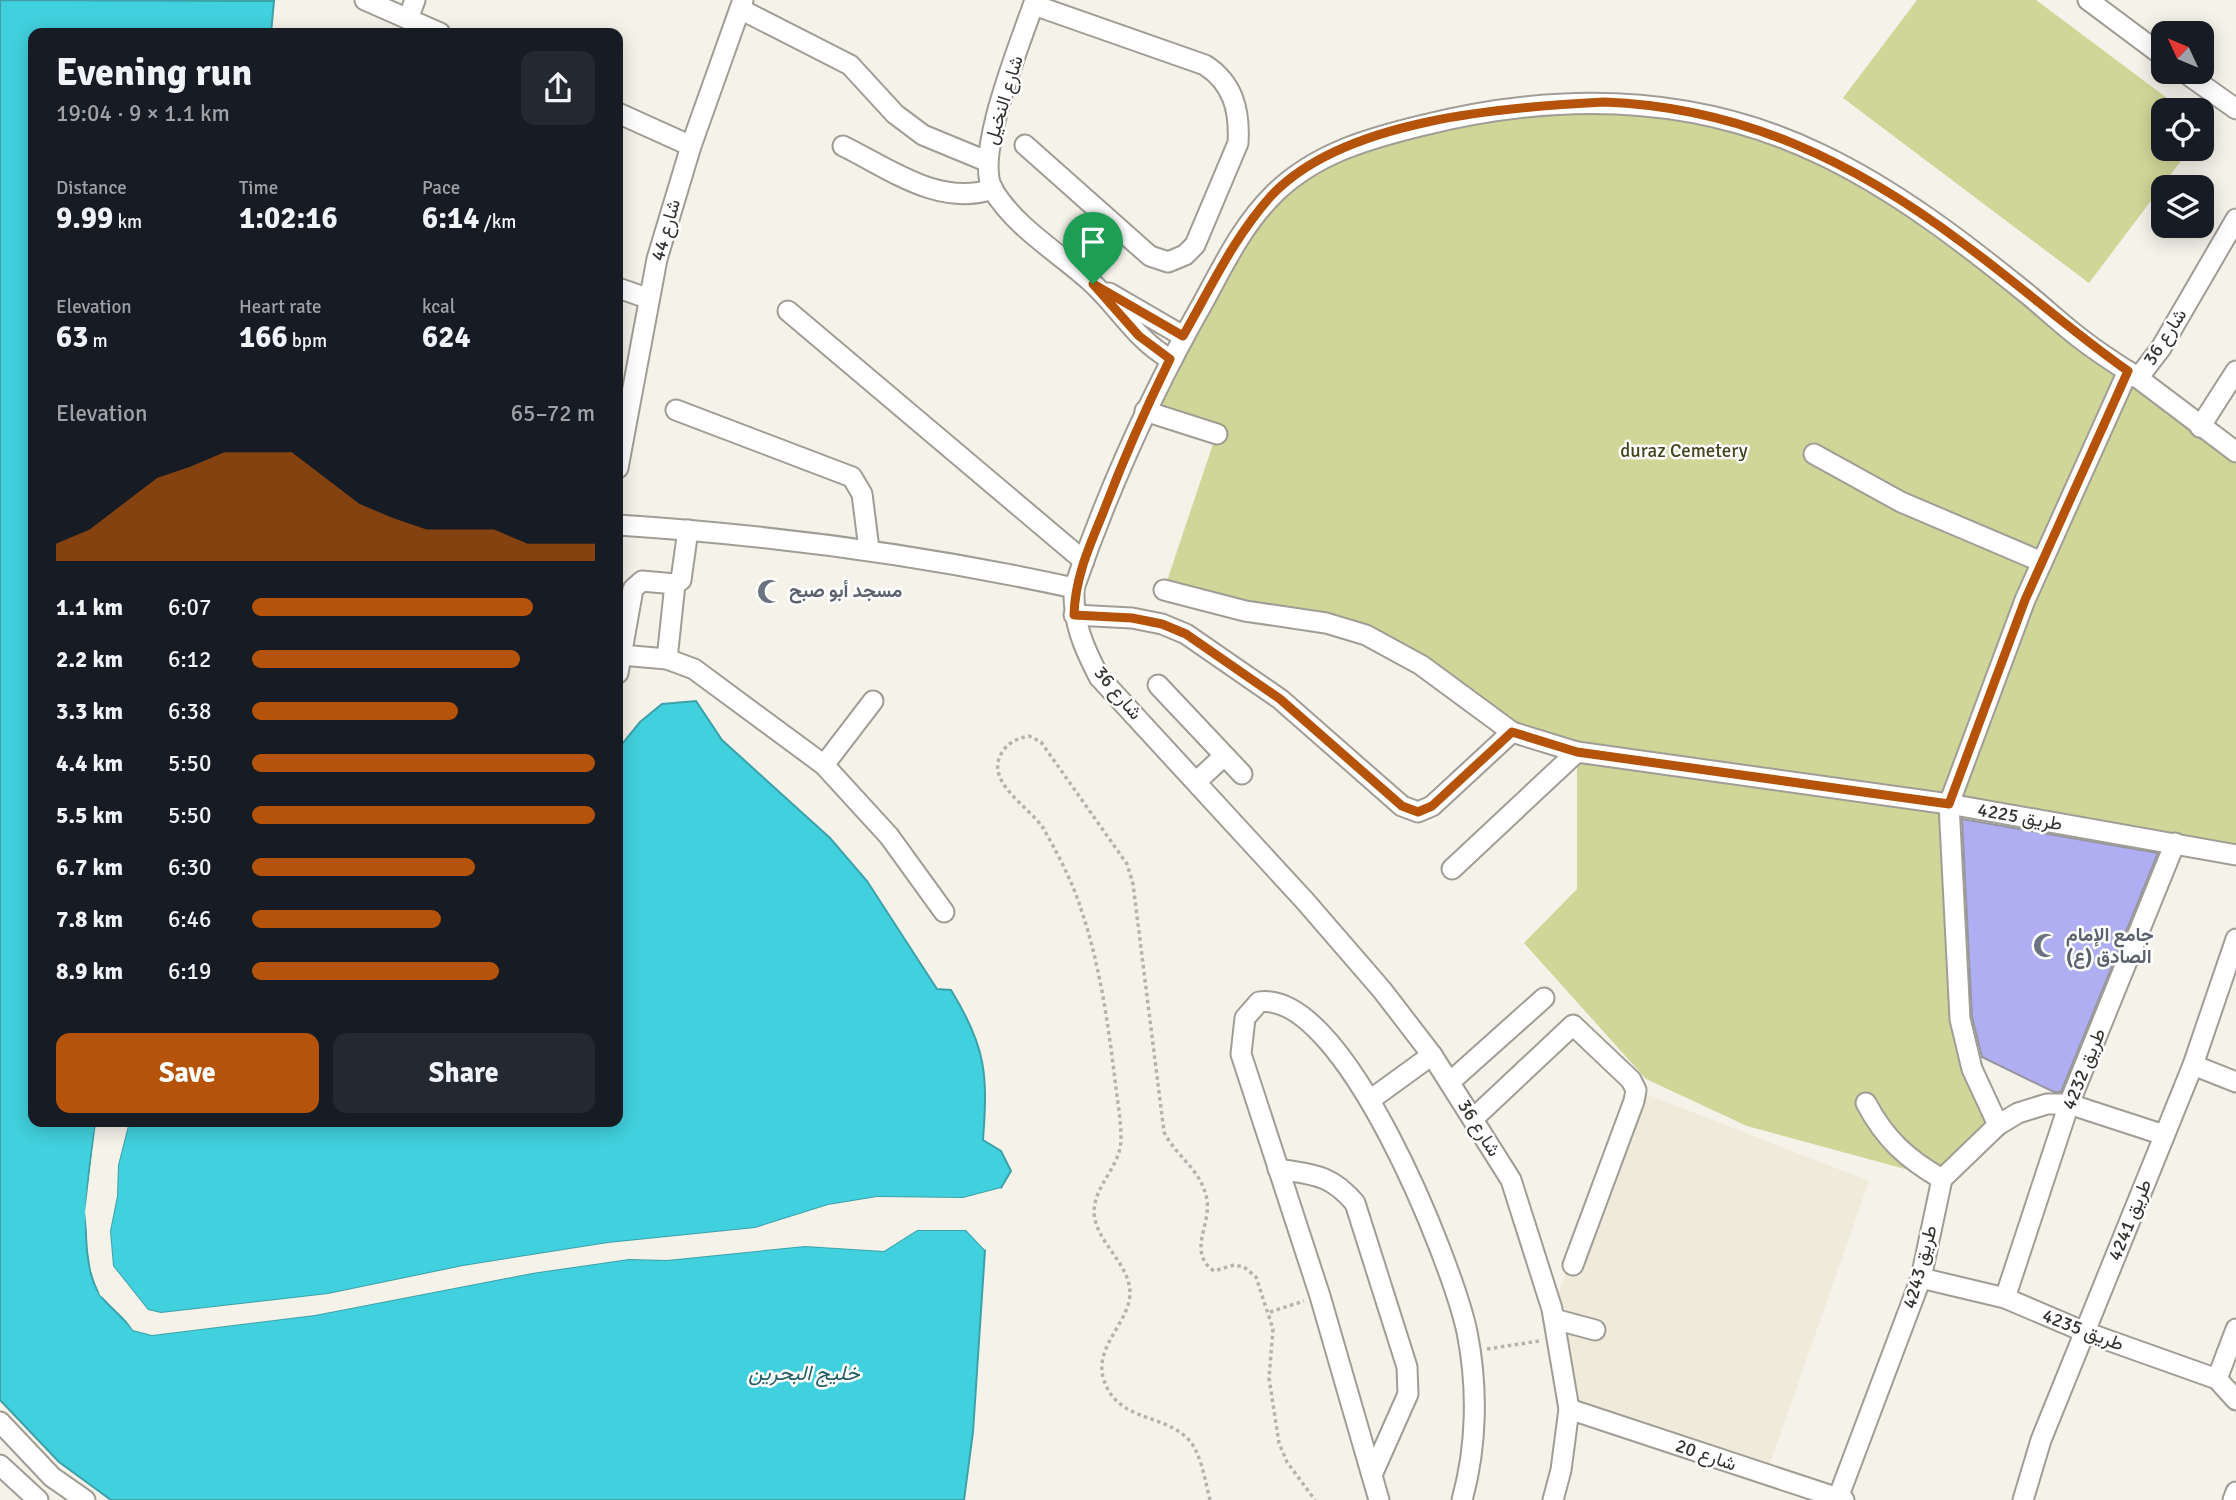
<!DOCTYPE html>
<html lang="en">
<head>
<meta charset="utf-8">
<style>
  body { margin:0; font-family:Signika,Vazirmatn,sans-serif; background:#242831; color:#f1f3f6; height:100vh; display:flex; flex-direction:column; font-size:26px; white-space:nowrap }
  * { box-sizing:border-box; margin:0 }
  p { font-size:23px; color:#9ea1a6 }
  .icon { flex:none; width:38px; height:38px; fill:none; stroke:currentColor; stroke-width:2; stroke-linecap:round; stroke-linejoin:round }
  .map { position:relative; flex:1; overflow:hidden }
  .side { position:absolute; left:28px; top:28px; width:595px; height:1099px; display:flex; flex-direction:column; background:#171b24; border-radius:14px; box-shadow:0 4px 18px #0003 }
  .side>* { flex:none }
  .needle { width:46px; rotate:314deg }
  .fabs { position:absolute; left:2151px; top:21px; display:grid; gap:14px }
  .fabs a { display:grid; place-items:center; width:63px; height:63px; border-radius:14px; background:#171b24; box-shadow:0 4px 18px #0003; font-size:35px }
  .pin { position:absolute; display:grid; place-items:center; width:60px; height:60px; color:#fff; margin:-72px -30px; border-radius:50% 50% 50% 0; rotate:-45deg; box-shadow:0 0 7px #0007 }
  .pin .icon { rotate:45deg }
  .round { display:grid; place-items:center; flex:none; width:74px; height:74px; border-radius:14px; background:#242831 }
  .headline { display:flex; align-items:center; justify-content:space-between; height:119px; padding:0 28px }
  h1 { font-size:38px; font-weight:800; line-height:52px }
  .stats { display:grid; grid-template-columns:repeat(3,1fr); gap:10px; height:119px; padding:7px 28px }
  .stats div { display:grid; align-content:center }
  .stats b { font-size:30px; font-weight:800 }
  .stats small { font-size:19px; font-weight:400 }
  .stats p { font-size:19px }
  .chart { height:196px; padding:14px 28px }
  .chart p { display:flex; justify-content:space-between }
  .chart svg { width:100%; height:126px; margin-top:7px; fill:#b45309; opacity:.7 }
  .button { display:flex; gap:14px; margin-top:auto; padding:14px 28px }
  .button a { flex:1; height:80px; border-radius:14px; background:#b45309; color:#fff; font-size:28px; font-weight:800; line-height:80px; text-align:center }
  .button a+a { background:#242831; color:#f1f3f6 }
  ul { padding:0 28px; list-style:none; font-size:23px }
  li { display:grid; grid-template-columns:112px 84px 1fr; align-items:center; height:52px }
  li i { height:18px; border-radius:9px; background:#b45309 }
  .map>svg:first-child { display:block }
  .built { fill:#f0eada }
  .green { fill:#d0d698 }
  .water { fill:#41d0dd; stroke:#3da1a9; stroke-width:2 }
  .pier { fill:#f5f2ea }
  .building { fill:#afaef2; stroke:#96969e; stroke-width:2 }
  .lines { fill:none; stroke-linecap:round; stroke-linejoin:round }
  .minor-casing { stroke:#a09d95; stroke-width:23 }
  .path { stroke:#b5b3ad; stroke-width:3.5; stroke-dasharray:3.5 3.5; stroke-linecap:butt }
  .minor { stroke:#fff; stroke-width:19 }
  .route-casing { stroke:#fff; stroke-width:14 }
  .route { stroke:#b45309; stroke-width:9 }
  .labels { text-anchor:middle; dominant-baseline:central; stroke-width:5; stroke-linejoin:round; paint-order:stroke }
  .street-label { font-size:19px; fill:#33322f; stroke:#fff }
  .park-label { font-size:19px; fill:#43451e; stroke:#fff }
  .worship-label { font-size:19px; font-weight:bold; fill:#5b616d; stroke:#fff; text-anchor:start }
  .water-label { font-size:21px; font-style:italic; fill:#255e64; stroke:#fff }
</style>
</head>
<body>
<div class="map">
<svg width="2236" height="1500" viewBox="0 0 2236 1500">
  <rect width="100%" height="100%" fill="#f5f2ea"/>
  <path class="built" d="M1636,1090L1869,1181L1766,1475L1569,1409L1552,1309Z"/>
  <g class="green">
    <path d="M1917,0H2036L2183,110H2163V149H2190L2089,283L1843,98Z"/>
    <path d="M1604,102L1821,154L2236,455V855L1950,805L1965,1049L1998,1125L1942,1179L1747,1126L1646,1079L1524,943L1577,889V752L1512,732L1366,635L1164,590L1216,435L1145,411L1242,233L1292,177L1385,134Z"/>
  </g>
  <g class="water">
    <path d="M0,0L274,1L271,33H33V1122H96C89,1164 75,1257 100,1295C106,1304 124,1318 133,1330L152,1335L315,1315L532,1273L629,1259L667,1260L805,1246L884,1251L917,1230H966L985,1250L973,1432L964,1500H111L59,1462L0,1400Z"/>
    <path d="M696,701L722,740L830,838L867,881L937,989L951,990C986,1047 988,1074 983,1140L1001,1151L1011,1171L1001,1188L963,1198L877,1197L828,1205L755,1228L608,1243L463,1266L328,1294L161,1313L148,1310L113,1266L110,1231L117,1196L118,1165L129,1122H618V749L640,722L662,704Z"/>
  </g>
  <g class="pier">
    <path d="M96,1122H100L89,1212L95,1269L103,1293L122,1309L135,1327L152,1331L315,1312L531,1270L629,1255L667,1257L805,1242L883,1247L917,1226L967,1227L986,1246L985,1250L966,1230H917L884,1251L805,1246L667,1260L629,1259L532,1273L315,1315L152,1335L133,1330L120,1312L100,1295L91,1270L85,1212Z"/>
    <path d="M125,1122H129L118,1165L117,1196L110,1231L113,1266L148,1310L161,1313L328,1294L463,1266L608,1243L755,1228L828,1205L877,1197L963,1198L1001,1188L1000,1192L963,1202L877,1201L829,1208L755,1231L608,1246L464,1270L329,1298L160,1316L146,1312L109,1267L106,1231L114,1196L115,1165Z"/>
  </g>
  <path class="building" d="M1962,819L2158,853L2061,1092H2054L1982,1057L1972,1017Z"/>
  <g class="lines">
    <defs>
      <g id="minor">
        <path d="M365,0L440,33"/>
        <path d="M1035,0C1022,39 973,156 993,190C1015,227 1059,253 1090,281C1119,307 1136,340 1170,359"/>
        <path d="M2088,0L2163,56"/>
        <path d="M740,9L850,65L895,114L923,135L986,161"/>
        <path d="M408,19L415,0"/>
        <path d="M2184,72L2236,109"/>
        <path d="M618,113L691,146"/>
        <path d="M1025,145L1150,256L1168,262L1185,255L1195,245L1238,143C1240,110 1233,83 1205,65L1034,5"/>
        <path d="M843,146C890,169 939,207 993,189"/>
        <path d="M618,288L647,298"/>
        <path d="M1109,293L1183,336"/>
        <path d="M788,311L1084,561"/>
        <path d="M2138,378L2236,452"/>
        <path d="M676,410L852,477L862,494L869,549"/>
        <path d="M1145,411L1217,434"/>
        <path d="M2200,427L2236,371"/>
        <path d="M1814,454L1901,502L2042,562"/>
        <path d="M618,468L657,259L691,146L743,0"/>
        <path d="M618,525C772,535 924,555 1074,588"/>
        <path d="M1164,590L1245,611L1326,623L1366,635L1421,665L1512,732"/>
        <path d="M1074,615L1132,618L1162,624L1186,634L1280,699L1402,806L1418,812L1432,806L1512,732L1577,752L1949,804L2236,855"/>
        <path d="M621,655L667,659L694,669L824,765L889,836L944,912"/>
        <path d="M667,659L675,584"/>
        <path d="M618,673L633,589L642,581L675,584L681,580L688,530"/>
        <path d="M1158,685L1242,774"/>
        <path d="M824,765L873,701"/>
        <path d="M1196,782L1224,756"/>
        <path d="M1452,869L1577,752"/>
        <path d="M2193,1065L2236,1082"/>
        <path d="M1450,1082L1544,998"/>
        <path d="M1370,1100L1432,1055"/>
        <path d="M1866,1103C1885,1139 1907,1159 1942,1179"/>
        <path d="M1474,1118L1573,1025L1631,1080L1636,1090L1634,1101L1573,1265"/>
        <path d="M1998,1125L1972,1069L1960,1019L1949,804L2025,600L2128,371"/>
        <path d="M1278,1169C1314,1175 1330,1174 1355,1203L1407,1367L1408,1394L1372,1475"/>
        <path d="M1921,1278L2005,1298L2085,1332L2217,1379L2236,1400"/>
        <path d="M2005,1298L2069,1104L2175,843"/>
        <path d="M1554,1319L1595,1330"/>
        <path d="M2217,1379L2236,1329"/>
        <path d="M1569,1409L1844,1500"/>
        <path d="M0,1422L52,1477L85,1500"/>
        <path d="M0,1465L38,1500"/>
        <path d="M1838,1498L1921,1278L1942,1179L1998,1125L2018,1113L2047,1104H2069L2164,1135"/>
        <path d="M1379,1500L1320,1296L1241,1054L1245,1018L1259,1002C1344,989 1452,1262 1467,1332C1478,1387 1477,1446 1462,1500"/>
        <path d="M1553,1500L1561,1470L1569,1409L1552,1309L1511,1180L1432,1055L1382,990L1305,901L1099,677C1083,646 1073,623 1074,588C1109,487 1152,392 1205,299C1225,262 1244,223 1275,193C1315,154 1367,139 1420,126C1555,92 1693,93 1820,154C1896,190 1966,244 2031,297C2049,312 2066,328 2085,342C2102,355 2120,366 2138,378L2161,348L2236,219"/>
        <path d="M2023,1500L2041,1440L2193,1065L2236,939"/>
        <path d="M2233,1500L2236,1492"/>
      </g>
    </defs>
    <use href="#minor" class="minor-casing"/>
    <g class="path">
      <path d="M1270,1312L1304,1301"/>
      <path d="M1487,1349L1539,1341"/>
      <path d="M1210,1500C1205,1481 1201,1450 1186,1437C1160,1413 1115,1421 1103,1377C1095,1346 1130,1321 1130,1293C1130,1263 1095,1242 1094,1212C1094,1185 1122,1165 1121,1138C1121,1119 1117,1099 1115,1080C1108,1023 1100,965 1081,909C1073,883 1057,852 1043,828C1029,806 982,781 1003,751C1009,742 1018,738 1029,736L1041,742L1127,864L1133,884L1164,1132C1177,1158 1202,1170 1207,1200C1211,1226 1187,1252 1214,1271L1234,1265L1244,1267L1256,1277L1273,1329L1269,1378L1279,1443L1287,1462L1315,1500"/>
    </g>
    <use href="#minor" class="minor"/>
  </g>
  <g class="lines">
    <defs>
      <path id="route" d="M1604,102C1742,107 1855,162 1964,244C2020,285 2071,331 2128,371L2025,600L1949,804L1577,752L1512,732L1432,806L1418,812L1402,806L1280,699L1186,634L1162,624L1132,618L1074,615C1075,578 1089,547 1103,513C1123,460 1145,410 1170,359L1139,336L1093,284L1183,336C1210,289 1234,237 1271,196C1343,119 1505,107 1604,102Z"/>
    </defs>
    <use href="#route" class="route-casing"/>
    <use href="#route" class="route"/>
  </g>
  <defs>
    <symbol id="mosque-bare" viewBox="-9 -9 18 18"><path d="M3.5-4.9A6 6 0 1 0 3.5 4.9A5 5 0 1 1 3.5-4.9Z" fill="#6b7280" stroke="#fff" stroke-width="2.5" paint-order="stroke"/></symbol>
  </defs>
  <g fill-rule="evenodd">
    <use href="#mosque-bare" x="752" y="574" width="35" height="35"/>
    <use href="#mosque-bare" x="2028" y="928" width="35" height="35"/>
  </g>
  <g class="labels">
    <g class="street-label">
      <text transform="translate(1004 100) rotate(-73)">شارع النخيل</text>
      <text transform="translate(666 230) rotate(-74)">شارع 44</text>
      <text transform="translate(2165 337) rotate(-57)">شارع 36</text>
      <text transform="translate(1118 693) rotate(50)">شارع 36</text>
      <text transform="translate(2020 817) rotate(10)">طريق 4225</text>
      <text transform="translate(2084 1069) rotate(-68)">طريق 4232</text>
      <text transform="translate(1479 1128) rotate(58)">شارع 36</text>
      <text transform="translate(2130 1220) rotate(-68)">طريق 4241</text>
      <text transform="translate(1920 1267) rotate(-75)">طريق 4243</text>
      <text transform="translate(2083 1330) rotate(21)">طريق 4235</text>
      <text transform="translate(1706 1455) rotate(19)">شارع 20</text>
    </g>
    <g class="park-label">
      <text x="1684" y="451">duraz Cemetery</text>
    </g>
    <g class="worship-label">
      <text x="789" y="591">مسجد أبو صبح</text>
      <text x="2066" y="935">جامع الإمام<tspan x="2066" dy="22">الصادق (ع)</tspan></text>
    </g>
    <g class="water-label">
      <text x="804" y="1373">خليج البحرين</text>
    </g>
  </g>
</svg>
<div class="fabs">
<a><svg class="needle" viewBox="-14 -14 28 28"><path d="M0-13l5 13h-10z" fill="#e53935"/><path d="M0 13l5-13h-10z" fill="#9ea1a6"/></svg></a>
<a><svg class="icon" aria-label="locate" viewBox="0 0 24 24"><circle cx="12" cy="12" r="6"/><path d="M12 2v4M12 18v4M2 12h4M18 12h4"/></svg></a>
<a><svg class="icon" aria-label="layers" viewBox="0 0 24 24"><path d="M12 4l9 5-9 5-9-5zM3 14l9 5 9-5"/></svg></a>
</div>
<div class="pin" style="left:1093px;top:284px;background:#1e9e55"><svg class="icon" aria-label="arrive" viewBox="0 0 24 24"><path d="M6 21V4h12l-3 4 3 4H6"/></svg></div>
<section class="side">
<div class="headline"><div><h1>Evening run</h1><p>19:04 · 9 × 1.1 km</p></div><a class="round"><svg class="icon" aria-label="share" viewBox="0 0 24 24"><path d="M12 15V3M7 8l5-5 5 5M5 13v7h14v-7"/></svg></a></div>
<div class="stats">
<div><p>Distance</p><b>9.99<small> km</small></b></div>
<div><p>Time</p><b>1:02:16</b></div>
<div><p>Pace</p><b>6:14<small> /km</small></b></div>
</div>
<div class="stats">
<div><p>Elevation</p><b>63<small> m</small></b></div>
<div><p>Heart rate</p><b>166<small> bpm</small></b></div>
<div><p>kcal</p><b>624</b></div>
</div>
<div class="chart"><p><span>Elevation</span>65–72 m</p>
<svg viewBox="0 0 160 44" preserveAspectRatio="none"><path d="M0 44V38L10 33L20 24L30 15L40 11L50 6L60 6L70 6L80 15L90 24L100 29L110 33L120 33L130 33L140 38L150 38L160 38V44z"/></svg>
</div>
<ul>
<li><b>1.1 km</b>6:07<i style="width:82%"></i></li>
<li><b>2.2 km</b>6:12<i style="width:78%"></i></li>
<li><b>3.3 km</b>6:38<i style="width:60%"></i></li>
<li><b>4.4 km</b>5:50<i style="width:100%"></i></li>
<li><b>5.5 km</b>5:50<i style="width:100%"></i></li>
<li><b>6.7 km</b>6:30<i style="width:65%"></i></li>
<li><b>7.8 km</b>6:46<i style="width:55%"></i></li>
<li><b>8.9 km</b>6:19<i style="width:72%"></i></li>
</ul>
<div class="button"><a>Save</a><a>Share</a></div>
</section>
</div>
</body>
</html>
